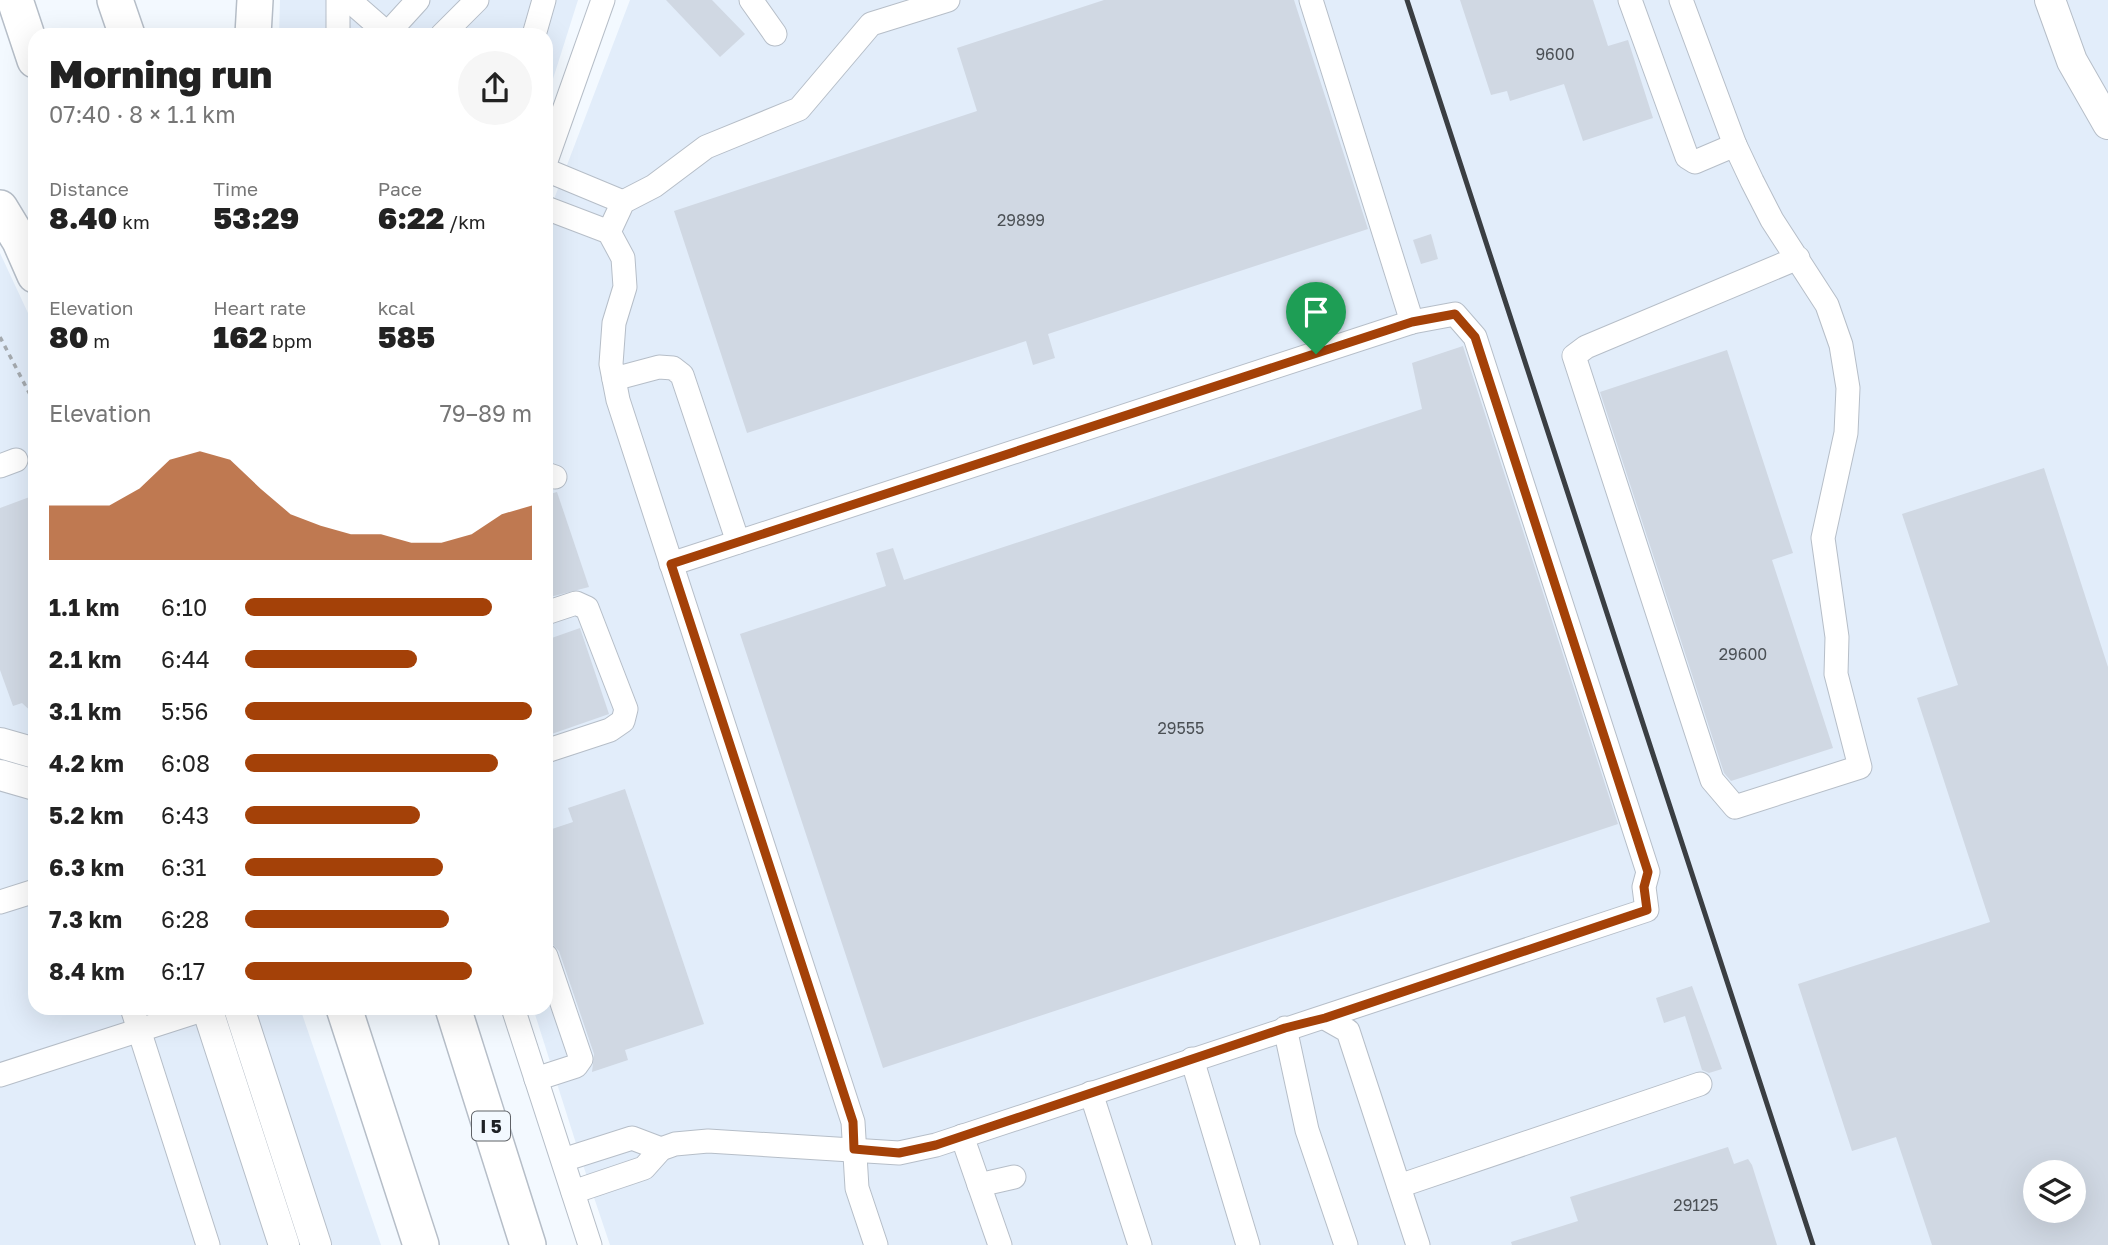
<!DOCTYPE html>
<html lang="en">
<head>
<meta charset="utf-8">
<style>
  body { margin:0; font-family:"Golos Text",sans-serif; background:#f6f6f6; color:#222; height:100vh; display:flex; flex-direction:column; font-size:26px; white-space:nowrap }
  * { box-sizing:border-box; margin:0 }
  p { font-size:23px; color:#767676 }
  .icon { flex:none; width:38px; height:38px; fill:none; stroke:currentColor; stroke-width:2; stroke-linecap:round; stroke-linejoin:round }
  .map { position:relative; flex:1; overflow:hidden }
  .sheet { position:absolute; left:28px; top:28px; width:525px; height:987px; display:flex; flex-direction:column; background:#fff; border-radius:21px; box-shadow:0 7px 28px #0002 }
  .sheet>* { flex:none }
  .tools { position:absolute; left:2023px; top:1160px; display:grid; gap:14px }
  .tools a { display:grid; place-items:center; width:63px; height:63px; border-radius:50%; background:#fff; box-shadow:0 7px 28px #0002; font-size:35px }
  .pin { position:absolute; display:grid; place-items:center; width:60px; height:60px; color:#fff; margin:-72px -30px; border-radius:50% 50% 50% 0; rotate:-45deg; box-shadow:0 0 7px #0007 }
  .pin .icon { rotate:45deg }
  .round { display:grid; place-items:center; flex:none; width:74px; height:74px; border-radius:37px; background:#f6f6f6 }
  .head { display:flex; align-items:center; justify-content:space-between; height:119px; padding:0 21px }
  h1 { font-size:38px; font-weight:800; line-height:52px }
  .metrics { display:grid; grid-template-columns:repeat(3,1fr); gap:10px; height:119px; padding:7px 21px }
  .metrics div { display:grid; align-content:center }
  .metrics b { font-size:30px; font-weight:800 }
  .metrics small { font-size:19px; font-weight:400 }
  .metrics p { font-size:19px }
  .chart { height:196px; padding:14px 21px }
  .chart p { display:flex; justify-content:space-between }
  .chart svg { width:100%; height:126px; margin-top:7px; fill:#a44108; opacity:.7 }
  ul { padding:0 21px; list-style:none; font-size:23px }
  li { display:grid; grid-template-columns:112px 84px 1fr; align-items:center; height:52px }
  li i { height:18px; border-radius:9px; background:#a44108 }
  .map>svg:first-child { display:block }
  .built { fill:#e2edfa; fill-rule:evenodd }
  .building { fill:#d0d8e3; fill-rule:evenodd }
  .lines { fill:none; stroke-linecap:round; stroke-linejoin:round }
  .minor-casing { stroke:#b6bec8; stroke-width:25 }
  .major-casing { stroke:#b6bec8; stroke-width:32 }
  .highway-casing { stroke:#b6bec8; stroke-width:38 }
  .path { stroke:#a5aaaf; stroke-width:3.5; stroke-dasharray:5 5; stroke-linecap:butt }
  .minor { stroke:#fff; stroke-width:23 }
  .major { stroke:#fff; stroke-width:30 }
  .highway { stroke:#fff; stroke-width:35 }
  .rail { stroke:#3a3e42; stroke-width:5 }
  .route-casing { stroke:#fff; stroke-width:14 }
  .route { stroke:#a44108; stroke-width:9 }
  .labels { text-anchor:middle; dominant-baseline:central; stroke-width:5; stroke-linejoin:round; paint-order:stroke }
  .number-label { font-size:16px; fill:#4b5055 }
  .shield { fill:#f3f9ff; stroke:#5f6267; stroke-width:2 }
  .shield-label { font-size:18px; font-weight:bold; fill:#1f2226 }
</style>
</head>
<body>
<div class="map">
<svg width="2108" height="1245" viewBox="0 0 2108 1245">
  <rect width="100%" height="100%" fill="#f3f9ff"/>
  <g class="built">
    <path d="M280,0H578L546,101V35H279Z"/>
    <path d="M630,0H2108V1245H610L580,1156L533,1008H546V220ZM2035,1172H2074V1211H2035Z"/>
    <path d="M0,253L35,328V1008H300L381,1245H0Z"/>
  </g>
  <g class="building">
    <path d="M666,0H712L745,34L720,57Z"/>
    <path d="M1104,0H1294L1368,229L1048,334L1055,358L1033,365L1026,341L747,433L674,211L977,111L957,48Z"/>
    <path d="M1460,0H1593L1608,46L1628,40L1653,118L1583,141L1564,84L1510,101L1507,91L1491,95Z"/>
    <path d="M1431,234L1438,259L1421,264L1413,240Z"/>
    <path d="M1463,346L1618,824L883,1068L740,634L886,586L876,553L893,548L904,580L1422,409L1412,363Z"/>
    <path d="M1727,350L1793,553L1772,560L1833,748L1731,781L1724,773L1600,392Z"/>
    <path d="M2044,468L2108,667V1245H1932L1896,1137L1852,1151L1798,984L1990,922L1917,698L1958,685L1902,514ZM2035,1172H2074V1211H2035Z"/>
    <path d="M557,492L589,587L546,598V495Z"/>
    <path d="M35,495V715L22,703L13,706L0,670V508Z"/>
    <path d="M580,628L609,714L546,736V640Z"/>
    <path d="M625,789L704,1024L625,1050L628,1060L592,1072L594,1054L559,951L551,943L546,928V831L573,822L568,808Z"/>
    <path d="M1692,986L1722,1069L1709,1073L1702,1070L1685,1016L1664,1023L1656,998Z"/>
    <path d="M1728,1147L1734,1164L1748,1159L1752,1165L1777,1245H1512L1511,1242L1578,1221L1570,1197Z"/>
  </g>
  <g class="lines">
    <defs>
      <g id="minor">
        <path d="M338,0V35"/>
        <path d="M349,0L389,35"/>
        <path d="M751,0L775,34"/>
        <path d="M1311,0L1412,322"/>
        <path d="M1630,0L1687,157L1695,162L1735,145"/>
        <path d="M1681,0L1735,145L1752,181L1772,220L1827,305L1841,345L1848,388L1846,433L1823,538L1837,637L1836,674L1860,767L1735,807L1712,780L1574,356L1586,347L1798,258"/>
        <path d="M387,34L418,0"/>
        <path d="M442,35L477,0"/>
        <path d="M534,35L544,0"/>
        <path d="M546,161L603,0"/>
        <path d="M546,170L623,202"/>
        <path d="M546,208L609,232L623,258L625,287L614,323L611,364L618,400L853,1122L857,1188L876,1245"/>
        <path d="M609,232L623,202L654,186L706,147L799,109L871,24L948,0"/>
        <path d="M614,379L659,367L673,368L682,375L738,542"/>
        <path d="M0,466L16,460"/>
        <path d="M546,474L555,477"/>
        <path d="M546,613L576,603L587,608L626,709L623,721L610,730L546,751"/>
        <path d="M0,902L35,891"/>
        <path d="M132,1008L208,1245"/>
        <path d="M513,1008L590,1245"/>
        <path d="M1325,1018L1348,1031L1418,1245"/>
        <path d="M1285,1028L1307,1130L1346,1245"/>
        <path d="M1192,1059L1248,1245"/>
        <path d="M0,1075L208,1008"/>
        <path d="M536,1079L576,1066L581,1059L546,956"/>
        <path d="M1091,1093L1140,1245"/>
        <path d="M962,1136L1000,1245"/>
        <path d="M563,1160L632,1138L661,1149"/>
        <path d="M979,1185L1014,1177"/>
        <path d="M1399,1186L1700,1084"/>
        <path d="M573,1192L644,1168L661,1149L675,1144L708,1141L899,1153L936,1145L1647,910L1644,887L1648,872L1475,337L1455,314L1412,322L671,564"/>
      </g>
      <g id="major">
        <path d="M2050,0L2072,61L2108,124"/>
        <path d="M0,743L35,753"/>
        <path d="M0,775L35,785"/>
        <path d="M207,1008L284,1245"/>
        <path d="M239,1008L316,1245"/>
      </g>
      <g id="highway">
        <path d="M15,0L35,60"/>
        <path d="M115,0L127,35"/>
        <path d="M253,35L255,0"/>
        <path d="M0,208L20,241L35,275"/>
        <path d="M344,1008L421,1245"/>
        <path d="M453,1008L528,1245"/>
      </g>
    </defs>
    <use href="#minor" class="minor-casing"/>
    <use href="#major" class="major-casing"/>
    <use href="#highway" class="highway-casing"/>
    <path class="path" d="M0,337L35,404"/>
    <use href="#minor" class="minor"/>
    <use href="#major" class="major"/>
    <use href="#highway" class="highway"/>
    <path class="rail" d="M1407,0L1813,1245"/>
  </g>
  <g class="lines">
    <defs>
      <path id="route" d="M1455,314L1475,337L1648,872L1644,887L1647,910L1325,1018L1285,1028L936,1145L899,1153L854,1149L853,1122L671,564L1412,322Z"/>
    </defs>
    <use href="#route" class="route-casing"/>
    <use href="#route" class="route"/>
  </g>
  <g class="labels">
    <g class="number-label">
      <text x="1555" y="54">9600</text>
      <text x="1021" y="220">29899</text>
      <text x="1743" y="654">29600</text>
      <text x="1181" y="728">29555</text>
      <text x="1696" y="1205">29125</text>
    </g>
    <rect class="shield" x="472" y="1111.5" width="38" height="29" rx="5"/>
    <g class="shield-label">
      <text x="491" y="1126">I 5</text>
    </g>
  </g>
</svg>
<div class="tools">
<a><svg class="icon" aria-label="layers" viewBox="0 0 24 24"><path d="M12 4l9 5-9 5-9-5zM3 14l9 5 9-5"/></svg></a>
</div>
<div class="pin" style="left:1316px;top:354px;background:#1e9e55"><svg class="icon" aria-label="arrive" viewBox="0 0 24 24"><path d="M6 21V4h12l-3 4 3 4H6"/></svg></div>
<section class="sheet">
<div class="head"><div><h1>Morning run</h1><p>07:40 · 8 × 1.1 km</p></div><a class="round"><svg class="icon" aria-label="share" viewBox="0 0 24 24"><path d="M12 15V3M7 8l5-5 5 5M5 13v7h14v-7"/></svg></a></div>
<div class="metrics">
<div><p>Distance</p><b>8.40<small> km</small></b></div>
<div><p>Time</p><b>53:29</b></div>
<div><p>Pace</p><b>6:22<small> /km</small></b></div>
</div>
<div class="metrics">
<div><p>Elevation</p><b>80<small> m</small></b></div>
<div><p>Heart rate</p><b>162<small> bpm</small></b></div>
<div><p>kcal</p><b>585</b></div>
</div>
<div class="chart"><p><span>Elevation</span>79–89 m</p>
<svg viewBox="0 0 160 44" preserveAspectRatio="none"><path d="M0 44V25L10 25L20 25L30 19L40 9L50 6L60 9L70 19L80 28L90 32L100 35L110 35L120 38L130 38L140 35L150 28L160 25V44z"/></svg>
</div>
<ul>
<li><b>1.1 km</b>6:10<i style="width:86%"></i></li>
<li><b>2.1 km</b>6:44<i style="width:60%"></i></li>
<li><b>3.1 km</b>5:56<i style="width:100%"></i></li>
<li><b>4.2 km</b>6:08<i style="width:88%"></i></li>
<li><b>5.2 km</b>6:43<i style="width:61%"></i></li>
<li><b>6.3 km</b>6:31<i style="width:69%"></i></li>
<li><b>7.3 km</b>6:28<i style="width:71%"></i></li>
<li><b>8.4 km</b>6:17<i style="width:79%"></i></li>
</ul>
</section>
</div>
</body>
</html>
